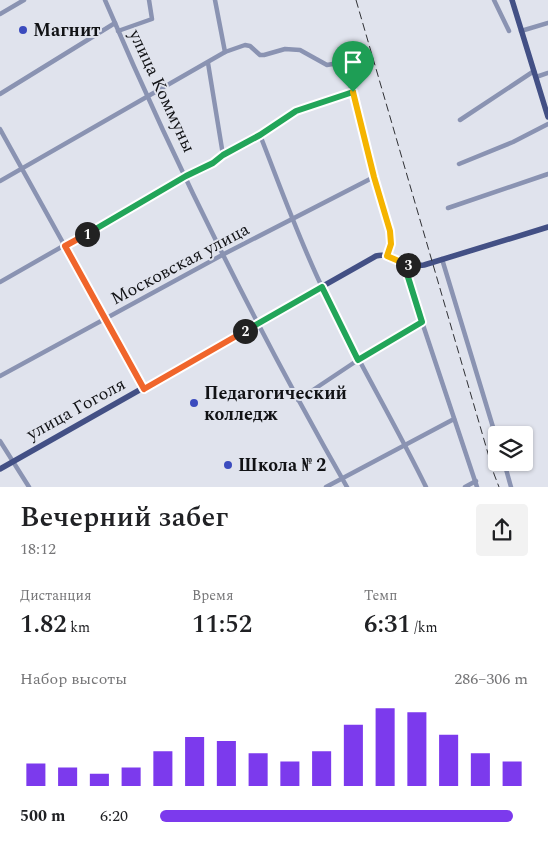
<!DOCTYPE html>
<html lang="ru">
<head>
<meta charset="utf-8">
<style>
  body { margin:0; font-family:Spectral,serif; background:#f2f2f2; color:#202124; height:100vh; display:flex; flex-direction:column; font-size:19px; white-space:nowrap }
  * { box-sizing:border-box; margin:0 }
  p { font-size:16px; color:#757577 }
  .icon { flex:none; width:28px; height:28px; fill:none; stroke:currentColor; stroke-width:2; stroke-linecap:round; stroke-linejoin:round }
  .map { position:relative; height:487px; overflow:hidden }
  .drawer { display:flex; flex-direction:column; background:#fff; flex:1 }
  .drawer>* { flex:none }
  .tools { position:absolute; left:488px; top:426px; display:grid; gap:10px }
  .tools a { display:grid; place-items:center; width:45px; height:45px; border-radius:5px; background:#fff; box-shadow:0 1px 4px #0004; font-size:25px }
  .pin { position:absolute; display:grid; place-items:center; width:42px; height:42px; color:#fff; margin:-51px -21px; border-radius:50% 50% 50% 0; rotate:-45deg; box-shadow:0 0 5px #0007 }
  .pin .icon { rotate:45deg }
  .km { position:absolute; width:25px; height:25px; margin:-12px; border-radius:50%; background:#222; color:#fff; font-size:14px; line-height:25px; text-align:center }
  .round { display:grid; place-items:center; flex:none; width:52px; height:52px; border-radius:5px; background:#f2f2f2 }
  .summary { display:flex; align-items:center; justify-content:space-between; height:85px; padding:0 20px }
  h1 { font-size:28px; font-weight:600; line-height:38px }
  .stats { display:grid; grid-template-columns:repeat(3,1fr); gap:8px; height:85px; padding:5px 20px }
  .stats div { display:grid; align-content:center }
  .stats b { font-size:25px; font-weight:600 }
  .stats small { font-size:14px; font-weight:400 }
  .stats p { font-size:14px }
  .chart { height:140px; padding:10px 20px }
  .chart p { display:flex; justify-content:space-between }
  .chart svg { width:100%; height:90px; margin-top:5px; stroke:#7c3aed; stroke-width:6 }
  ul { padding:0 20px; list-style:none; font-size:16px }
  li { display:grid; grid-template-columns:80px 60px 1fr; align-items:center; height:38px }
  li i { height:12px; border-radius:6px; background:#7c3aed }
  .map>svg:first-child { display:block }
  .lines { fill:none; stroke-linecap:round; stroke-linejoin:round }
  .minor { stroke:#8a93b2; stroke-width:4.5 }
  .major { stroke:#435085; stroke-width:5.5 }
  .rail { stroke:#2f3034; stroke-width:1; stroke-dasharray:8 4; stroke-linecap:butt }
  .split-1-casing { stroke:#fff; stroke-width:10 }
  .split-2-casing { stroke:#fff; stroke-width:10 }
  .split-3-casing { stroke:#fff; stroke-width:10 }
  .split-4-casing { stroke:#fff; stroke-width:10 }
  .split-1 { stroke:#22a559; stroke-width:6 }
  .split-2 { stroke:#f0652b; stroke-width:6 }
  .split-3 { stroke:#22a559; stroke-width:6 }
  .split-4 { stroke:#f5b400; stroke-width:6 }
  .poi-dot { fill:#3b4bbe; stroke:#e0e3ed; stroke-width:2 }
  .labels { text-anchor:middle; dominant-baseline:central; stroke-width:4; stroke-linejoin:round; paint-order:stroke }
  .poi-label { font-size:18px; font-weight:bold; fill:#111215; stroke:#e0e3ed; text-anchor:start }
  .street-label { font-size:18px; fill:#111215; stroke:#e0e3ed }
</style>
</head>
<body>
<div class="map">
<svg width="548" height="487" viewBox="0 0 548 487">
  <rect width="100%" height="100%" fill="#e0e3ed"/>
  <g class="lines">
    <g class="minor">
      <path d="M105,0C176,166 257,329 347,487"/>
      <path d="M215,0L225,52"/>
      <path d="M494,0L509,31"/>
      <path d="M0,14L24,0"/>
      <path d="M118,31L152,19L149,0"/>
      <path d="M521,31L548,23"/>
      <path d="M208,63L223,155"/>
      <path d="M536,77L548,73"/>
      <path d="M0,94L115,23"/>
      <path d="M460,120L534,71"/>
      <path d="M0,129L144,389"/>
      <path d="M260,135C280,186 298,237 322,287C354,355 393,419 426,487"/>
      <path d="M459,164L513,142L548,124"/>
      <path d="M0,181L225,52L245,45L250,46L260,55H264L285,49L300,50L327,65L344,62L390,231L391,244L387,256"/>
      <path d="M448,208L548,174"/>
      <path d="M442,259L496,437"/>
      <path d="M408,264V277L422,322L477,487"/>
      <path d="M0,282L186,176L213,163L223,155L260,135L296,111L353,92"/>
      <path d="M0,376L224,254L374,177"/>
      <path d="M298,400L358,360L422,322"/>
      <path d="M0,441L29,487"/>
      <path d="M504,462L511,487"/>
      <path d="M326,487L454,419"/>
      <path d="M465,487L476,481"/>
    </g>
    <g class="major">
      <path d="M512,0L548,117"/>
      <path d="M0,469L376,256C392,252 405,267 424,265L548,227"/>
    </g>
    <path class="rail" d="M356,0L494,474L499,487"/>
  </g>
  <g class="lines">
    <defs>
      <path id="split-1" d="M87,234L186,176L213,163L223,155L260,135L296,111L353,92"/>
      <path id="split-2" d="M87,234L65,246L144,389L245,331"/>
      <path id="split-3" d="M245,331L322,287L358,360L422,322L408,277V265"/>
      <path id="split-4" d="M353,92L374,177L390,231L391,244L387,256L408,265"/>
    </defs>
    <use href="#split-1" class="split-1-casing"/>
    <use href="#split-2" class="split-2-casing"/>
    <use href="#split-3" class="split-3-casing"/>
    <use href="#split-4" class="split-4-casing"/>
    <use href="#split-1" class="split-1"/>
    <use href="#split-2" class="split-2"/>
    <use href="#split-3" class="split-3"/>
    <use href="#split-4" class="split-4"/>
  </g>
  <g class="poi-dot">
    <circle cx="23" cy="30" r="5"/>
    <circle cx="194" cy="403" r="5"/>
    <circle cx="228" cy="465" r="5"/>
  </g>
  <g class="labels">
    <g class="poi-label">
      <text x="33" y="30">Магнит</text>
      <text x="204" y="393">Педагогический<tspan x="204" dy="21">колледж</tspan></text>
      <text x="238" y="465">Школа № 2</text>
    </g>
    <g class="street-label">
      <text transform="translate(162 91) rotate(65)">улица Коммуны</text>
      <text transform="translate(180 264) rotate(-28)">Московская улица</text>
      <text transform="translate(76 409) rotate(-29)">улица Гоголя</text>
    </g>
  </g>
</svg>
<div class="tools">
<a><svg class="icon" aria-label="layers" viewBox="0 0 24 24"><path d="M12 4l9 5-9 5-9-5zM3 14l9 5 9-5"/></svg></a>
</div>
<div class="pin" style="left:353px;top:92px;background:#1e9e55"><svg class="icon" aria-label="arrive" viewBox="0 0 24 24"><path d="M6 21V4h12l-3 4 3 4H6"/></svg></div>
<b class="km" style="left:87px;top:234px">1</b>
<b class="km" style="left:245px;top:331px">2</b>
<b class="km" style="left:408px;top:265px">3</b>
</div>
<section class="drawer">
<div class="summary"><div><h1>Вечерний забег</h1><p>18:12</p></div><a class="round"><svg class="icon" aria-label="share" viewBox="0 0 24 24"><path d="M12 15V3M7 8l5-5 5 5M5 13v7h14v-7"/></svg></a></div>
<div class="stats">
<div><p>Дистанция</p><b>1.82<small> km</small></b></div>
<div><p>Время</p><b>11:52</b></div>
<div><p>Темп</p><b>6:31<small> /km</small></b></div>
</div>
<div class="chart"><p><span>Набор высоты</span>286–306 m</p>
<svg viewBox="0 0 160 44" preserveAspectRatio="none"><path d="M5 44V33M15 44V35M25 44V38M35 44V35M45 44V27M55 44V20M65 44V22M75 44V28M85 44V32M95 44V27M105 44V14M115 44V6M125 44V8M135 44V19M145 44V28M155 44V32"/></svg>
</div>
<ul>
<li><b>500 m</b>6:20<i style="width:96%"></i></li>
</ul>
</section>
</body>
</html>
